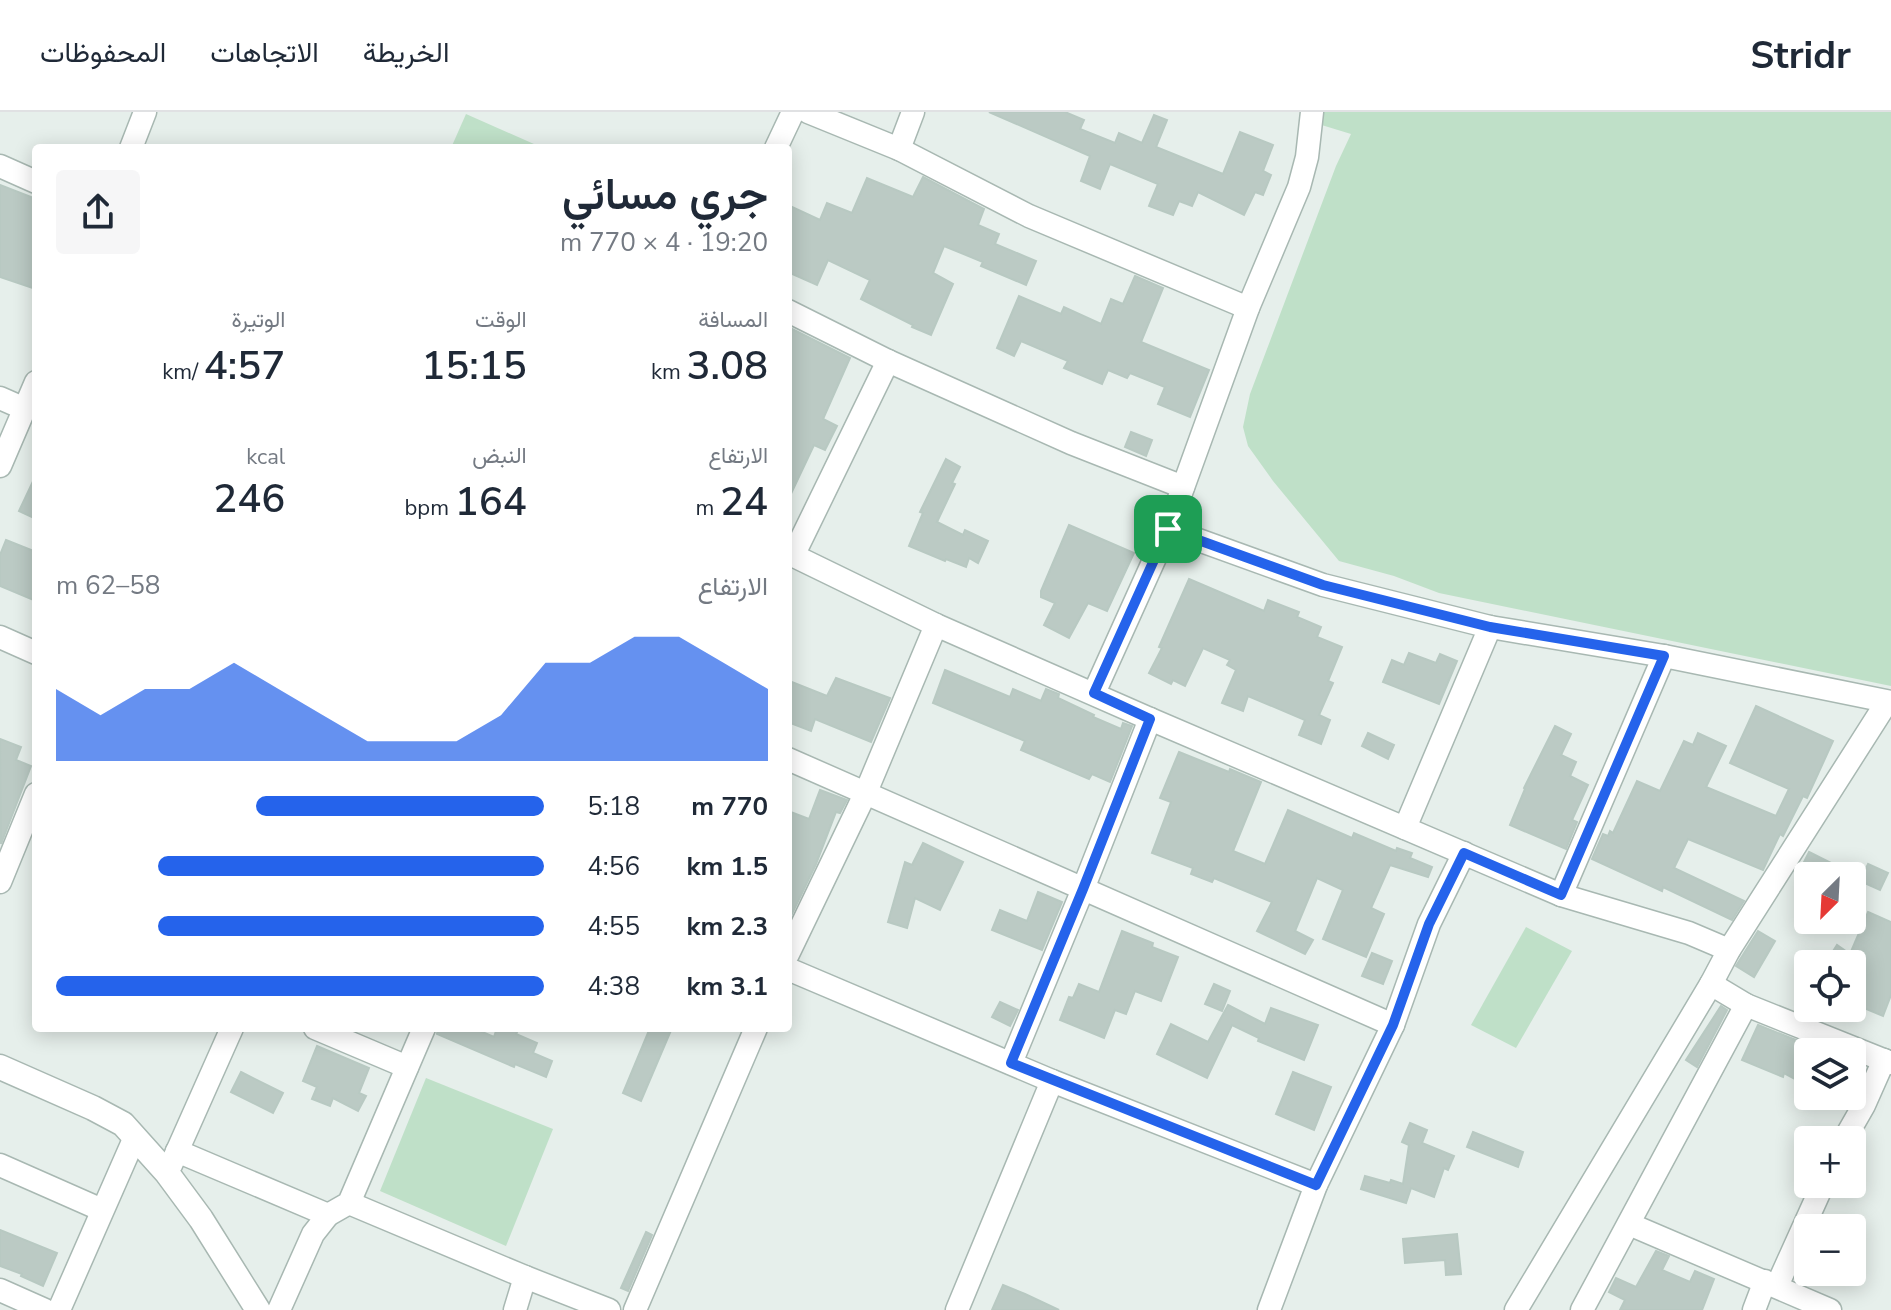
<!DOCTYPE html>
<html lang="ar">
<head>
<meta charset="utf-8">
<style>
  body { margin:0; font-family:"Nunito Sans",Vazirmatn,sans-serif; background:#f6f6f7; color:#1f2937; direction:rtl; height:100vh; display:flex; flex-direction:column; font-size:30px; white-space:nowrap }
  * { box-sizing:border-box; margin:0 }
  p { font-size:26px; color:#747a83 }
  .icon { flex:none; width:44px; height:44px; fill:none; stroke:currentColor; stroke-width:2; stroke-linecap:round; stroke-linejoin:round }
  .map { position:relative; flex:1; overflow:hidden; direction:ltr }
  .side { position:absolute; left:32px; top:32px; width:760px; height:888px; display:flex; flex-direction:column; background:#fff; border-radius:8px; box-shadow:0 4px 20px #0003; direction:rtl }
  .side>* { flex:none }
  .needle { width:52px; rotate:204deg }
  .buttons { position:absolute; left:1794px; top:750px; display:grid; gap:16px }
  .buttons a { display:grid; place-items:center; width:72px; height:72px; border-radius:8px; background:#fff; box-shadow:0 4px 20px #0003; font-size:40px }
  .pin { position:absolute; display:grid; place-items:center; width:68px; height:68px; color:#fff; margin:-34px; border-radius:16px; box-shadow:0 4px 12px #0006 }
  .round { display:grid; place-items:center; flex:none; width:84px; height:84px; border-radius:8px; background:#f6f6f7 }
  .head { display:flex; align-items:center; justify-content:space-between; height:136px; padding:0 24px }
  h1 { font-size:44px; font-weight:600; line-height:60px }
  .stats { display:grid; grid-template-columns:repeat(3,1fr); gap:12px; height:136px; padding:8px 24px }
  .stats div { display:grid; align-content:center }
  .stats b { font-size:40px; font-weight:600 }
  .stats small { font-size:22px; font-weight:400 }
  .stats p { font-size:22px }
  .chart { height:224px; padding:16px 24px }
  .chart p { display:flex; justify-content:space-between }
  .chart svg { width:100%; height:144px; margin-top:8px; fill:#2563eb; opacity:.7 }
  ul { padding:0 24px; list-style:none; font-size:26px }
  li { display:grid; grid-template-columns:128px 96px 1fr; align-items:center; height:60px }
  li i { height:20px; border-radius:10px; background:#2563eb }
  header { display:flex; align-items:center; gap:48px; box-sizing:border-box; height:112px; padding:0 40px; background:#fff; border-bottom:2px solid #e0e1e3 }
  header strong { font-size:38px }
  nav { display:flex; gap:44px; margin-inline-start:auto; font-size:28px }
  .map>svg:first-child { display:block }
  .green { fill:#bfe0c8 }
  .building { fill:#bbcac4; stroke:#b8c9c2; stroke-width:2 }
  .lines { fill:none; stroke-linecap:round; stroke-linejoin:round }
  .minor-casing { stroke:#a8b8b2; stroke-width:25 }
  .tertiary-casing { stroke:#a8b8b2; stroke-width:27 }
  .minor { stroke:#fff; stroke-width:22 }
  .tertiary { stroke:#fff; stroke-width:24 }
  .route-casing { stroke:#fff; stroke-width:16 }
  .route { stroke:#2563eb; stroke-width:10 }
</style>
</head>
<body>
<header>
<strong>Stridr</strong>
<nav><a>الخريطة</a><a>الاتجاهات</a><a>المحفوظات</a></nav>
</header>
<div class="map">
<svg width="1891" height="1198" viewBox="0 0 1891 1198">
  <rect width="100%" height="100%" fill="#e6efeb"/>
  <g class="green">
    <path d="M1320,0H1891V574L1439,481L1394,464L1339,449L1273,369L1248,334L1243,315L1250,282L1336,54L1351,22L1315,11Z"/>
    <path d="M466,2L543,36H451Z"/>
    <path d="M1526,815L1572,839L1516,936L1471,913Z"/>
    <path d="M426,966L553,1017L506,1134L380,1079Z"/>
  </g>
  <g class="building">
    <path d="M989,0H1065L1084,8L1080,17L1115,31L1119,21L1142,31L1154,3L1167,8L1156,35L1223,62L1240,20L1273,33L1263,59L1271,63L1263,83L1255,80L1244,103L1198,80L1192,94L1179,89L1173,103L1149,94L1158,72L1110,52L1100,77L1081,69L1090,44Z"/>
    <path d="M923,65L984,97L978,113L999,122L995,132L1036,149L1026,173L981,154L983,150L944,134L933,161L953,172L931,223L912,215L913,213L861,187L870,168L828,148L817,173L788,160V93L820,108L827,91L852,101L867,66L913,85Z"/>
    <path d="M0,73L36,87V177L0,165Z"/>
    <path d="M1135,164L1163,176L1141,230L1209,258L1190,305L1158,292L1165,275L1130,261L1127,266L1108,258L1102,272L1064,256L1068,249L1021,229L1014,244L997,236L1019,184L1061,202L1064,195L1101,212L1111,187L1123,192Z"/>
    <path d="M788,215L850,246L823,307L837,314L825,338L814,333L788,388Z"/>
    <path d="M1131,320L1152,328L1146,344L1125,335Z"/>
    <path d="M946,347L960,355L952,371L955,372L937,410L963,423L965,418L988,429L978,451L969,446L966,455L946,447L945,449L909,434L923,401L920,400Z"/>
    <path d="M36,363V407L19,399Z"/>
    <path d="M1069,413L1134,441L1107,499L1088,491L1069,526L1044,513L1055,491L1041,485V479Z"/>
    <path d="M6,428L36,440V489L0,474V443Z"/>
    <path d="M1189,467L1264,499L1268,488L1299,500L1297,505L1321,515L1317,525L1342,535L1328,569L1333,571L1319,603L1330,608L1321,632L1299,623L1305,608L1248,584L1243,599L1222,591L1236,558L1227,553L1230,548L1203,536L1185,574L1173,568L1171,572L1149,561L1162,536L1159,535Z"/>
    <path d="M1409,541L1436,551L1440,542L1457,549L1439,592L1383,570L1392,548L1404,553Z"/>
    <path d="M945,558L1010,585L1013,577L1041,589L1046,577L1059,582L1058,586L1094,603L1093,605L1121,617L1123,611L1132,614L1110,670L1092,662L1089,667L1021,638L1025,629L933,591Z"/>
    <path d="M836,566L890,586L871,630L815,607L811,619L788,610V580L792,570L827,584Z"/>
    <path d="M1756,594L1833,629L1807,686L1803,684L1783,724L1780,722L1763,758L1688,727L1674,756L1744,789L1732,808L1663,775L1662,779L1592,747L1603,722L1608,724L1610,719L1613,721L1637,669L1660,679L1684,629L1693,633L1698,621L1726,634L1706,675L1776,704L1789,677L1730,651Z"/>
    <path d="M1555,614L1571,622L1561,643L1576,650L1570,664L1588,673L1572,708L1577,710L1566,737L1510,713L1525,677L1524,676Z"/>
    <path d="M1368,621L1394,633L1388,647L1362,634Z"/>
    <path d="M0,627L21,635L16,648L31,654L1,732Z"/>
    <path d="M1179,640L1229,660L1230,657L1261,670L1233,739L1265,752L1288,698L1352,726L1354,721L1396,739L1397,736L1412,741L1410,746L1432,755L1428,765L1390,753L1371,796L1384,802L1366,845L1323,827L1343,778L1317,766L1295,819L1313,828L1305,842L1257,819L1272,790L1214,766L1212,770L1191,762L1193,756L1152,741L1171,690L1160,686Z"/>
    <path d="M820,678L847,688L840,701L836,700L816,752L788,810V699L809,707Z"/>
    <path d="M923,731L963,750L940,798L915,786L907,816L888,810L905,750L912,753Z"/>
    <path d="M1809,740L1831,751L1824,764H1818L1801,756Z"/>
    <path d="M1868,752L1888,761L1880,778L1860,769Z"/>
    <path d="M1038,780L1062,790L1042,838L992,818L1000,798L1027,809Z"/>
    <path d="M1868,800L1891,810V883L1883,904L1852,891V852H1825L1837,833L1850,842Z"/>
    <path d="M1122,819L1153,831L1152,835L1178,845L1161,889L1135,879L1126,902L1115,898L1104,926L1060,908L1069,885L1073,886L1079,872L1099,880Z"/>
    <path d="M1758,819L1775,829L1754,865L1736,854Z"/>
    <path d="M1372,841L1392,849L1383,872L1362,864Z"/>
    <path d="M1214,872L1230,879L1222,899L1205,892Z"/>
    <path d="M1000,890L1018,898L1010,914L992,905Z"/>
    <path d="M1228,893L1265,912L1271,896L1318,913L1304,948L1258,929L1259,926L1232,913L1207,966L1157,942L1171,912L1208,930Z"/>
    <path d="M1721,894L1727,898L1697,955L1686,948Z"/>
    <path d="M1758,913L1826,940H1808V974L1784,961L1783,965L1742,948Z"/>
    <path d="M438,916H473L494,925L497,916H519L516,922L537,931L533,941L552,949L546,965L515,952L514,955L437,922Z"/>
    <path d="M650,916H672L641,989L623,981Z"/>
    <path d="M317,934L369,956L359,981L366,984L358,999L333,986L330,994L312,987L317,975L303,969Z"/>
    <path d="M241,960L283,981L273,1001L231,980Z"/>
    <path d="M1293,960L1331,975L1314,1018L1276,1002Z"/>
    <path d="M1410,1011L1427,1018L1422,1031L1454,1044L1448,1058L1444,1056L1434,1085L1411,1076L1406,1091L1361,1077L1365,1064L1390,1071L1391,1068L1403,1072L1409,1033L1402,1030Z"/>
    <path d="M1473,1020L1523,1040L1518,1055L1467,1035Z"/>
    <path d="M0,1118L57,1141L43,1174L21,1164L22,1162L0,1154Z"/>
    <path d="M646,1120L652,1123L628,1179L621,1176Z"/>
    <path d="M1457,1122L1461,1162L1446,1163L1445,1148L1405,1151L1403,1127Z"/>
    <path d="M1656,1139L1669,1144L1662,1158L1690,1170L1695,1159L1714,1167L1702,1198H1620L1625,1188L1609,1180L1616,1166L1636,1175Z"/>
    <path d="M1003,1173L1025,1182L1059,1198H992Z"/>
  </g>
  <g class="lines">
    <defs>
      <g id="minor">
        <path d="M808,0L899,37L1029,104L1248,196"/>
        <path d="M1312,0L1307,45L1299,75L1248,196L1168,417L1323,473L1490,515L1664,544L1891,590"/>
        <path d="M131,36L145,0"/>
        <path d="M776,36L793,0"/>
        <path d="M899,37L913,0"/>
        <path d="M0,54L36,70"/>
        <path d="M788,199L888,249L1071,331L1183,375"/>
        <path d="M0,286L25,297"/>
        <path d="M0,354L36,270"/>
        <path d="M788,441L936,513L1150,607L1561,783L1689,821L1729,838"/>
        <path d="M793,444L888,249"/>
        <path d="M0,525L36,541"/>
        <path d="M1094,581L1168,417"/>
        <path d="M788,647L1393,913"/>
        <path d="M1405,716L1490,515"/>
        <path d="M0,770L36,682"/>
        <path d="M1561,783L1664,544"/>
        <path d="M788,842L866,680L936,513"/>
        <path d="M788,857L1052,969L1316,1073"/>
        <path d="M1711,872L1746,893L1891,951"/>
        <path d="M315,916L407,955"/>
        <path d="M1011,951L1083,777L1150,607"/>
        <path d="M1844,1028L1864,993L1884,948"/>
        <path d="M177,1039L328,1103"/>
        <path d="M0,1053L102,1098"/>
        <path d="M171,1053L232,916"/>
        <path d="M349,1091L525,1165L609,1198"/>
        <path d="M1629,1112L1830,1198"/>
        <path d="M1777,1174L1823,1072"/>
        <path d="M0,1178L45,1198"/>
        <path d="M59,1198L135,1025"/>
        <path d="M279,1198L313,1122L328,1103L349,1091L424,916"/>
        <path d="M515,1198L525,1165"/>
        <path d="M635,1198L756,916"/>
        <path d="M957,1198L1052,969"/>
        <path d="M1269,1198L1316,1073L1393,913L1429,812L1464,741"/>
        <path d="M1516,1198L1711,872L1729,838L1887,590"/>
        <path d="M1582,1198L1746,893"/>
        <path d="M1754,1198L1765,1169"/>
      </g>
      <path id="tertiary" d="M0,955L93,996L123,1012L167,1061L201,1107L258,1198"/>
    </defs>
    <use href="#minor" class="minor-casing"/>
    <use href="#tertiary" class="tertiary-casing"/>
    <use href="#minor" class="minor"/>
    <use href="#tertiary" class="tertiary"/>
  </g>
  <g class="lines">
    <defs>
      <path id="route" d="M1168,417L1323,473L1490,515L1664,544L1561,783L1464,741L1429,812L1393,913L1316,1073L1011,951L1083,777L1150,607L1094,581Z"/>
    </defs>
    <use href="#route" class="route-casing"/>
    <use href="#route" class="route"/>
  </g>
</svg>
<div class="buttons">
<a><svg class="needle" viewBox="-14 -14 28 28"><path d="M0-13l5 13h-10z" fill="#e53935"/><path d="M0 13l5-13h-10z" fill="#747a83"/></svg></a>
<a><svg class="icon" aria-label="locate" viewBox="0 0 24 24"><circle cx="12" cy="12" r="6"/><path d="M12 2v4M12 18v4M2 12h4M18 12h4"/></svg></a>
<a><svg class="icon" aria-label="layers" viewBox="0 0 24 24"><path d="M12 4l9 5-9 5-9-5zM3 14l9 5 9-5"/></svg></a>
<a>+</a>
<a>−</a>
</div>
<div class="pin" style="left:1168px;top:417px;background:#1e9e55"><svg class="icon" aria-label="arrive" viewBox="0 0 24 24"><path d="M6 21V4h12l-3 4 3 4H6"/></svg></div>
<section class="side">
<div class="head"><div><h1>جري مسائي</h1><p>19:20 · 4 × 770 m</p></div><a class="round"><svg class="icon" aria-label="share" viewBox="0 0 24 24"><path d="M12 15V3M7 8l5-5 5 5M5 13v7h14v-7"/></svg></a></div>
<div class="stats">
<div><p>المسافة</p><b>3.08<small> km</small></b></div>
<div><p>الوقت</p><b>15:15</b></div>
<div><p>الوتيرة</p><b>4:57<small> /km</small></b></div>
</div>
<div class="stats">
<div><p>الارتفاع</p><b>24<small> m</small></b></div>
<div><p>النبض</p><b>164<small> bpm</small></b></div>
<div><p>kcal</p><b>246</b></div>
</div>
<div class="chart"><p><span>الارتفاع</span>58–62 m</p>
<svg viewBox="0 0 160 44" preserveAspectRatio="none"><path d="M0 44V22L10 30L20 22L30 22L40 14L50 22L60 30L70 38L80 38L90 38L100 30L110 14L120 14L130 6L140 6L150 14L160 22V44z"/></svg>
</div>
<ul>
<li><b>770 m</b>5:18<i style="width:59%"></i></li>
<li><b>1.5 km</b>4:56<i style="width:79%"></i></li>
<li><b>2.3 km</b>4:55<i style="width:79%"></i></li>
<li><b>3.1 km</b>4:38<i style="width:100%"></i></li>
</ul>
</section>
</div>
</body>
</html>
